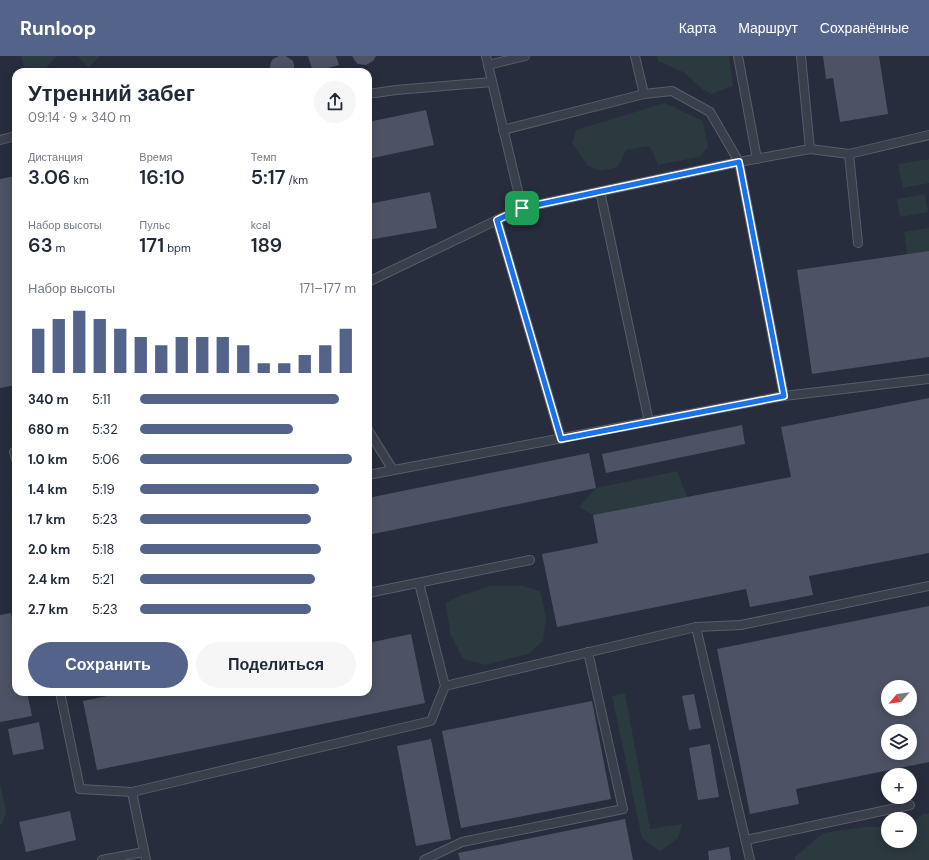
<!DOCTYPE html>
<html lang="ru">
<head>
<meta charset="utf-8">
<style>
  body { margin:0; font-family:"DM Sans",sans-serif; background:#f6f6f7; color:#1f2937; height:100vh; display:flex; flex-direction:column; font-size:15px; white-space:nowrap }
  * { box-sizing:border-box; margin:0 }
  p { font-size:13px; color:#747a83 }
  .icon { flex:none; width:22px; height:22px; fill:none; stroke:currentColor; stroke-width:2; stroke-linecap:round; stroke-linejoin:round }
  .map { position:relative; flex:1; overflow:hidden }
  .side { position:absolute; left:12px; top:12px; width:360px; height:628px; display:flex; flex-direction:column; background:#fff; border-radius:12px; box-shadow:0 2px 10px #0003 }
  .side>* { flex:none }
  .needle { width:26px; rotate:242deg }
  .fabs { position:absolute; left:881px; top:624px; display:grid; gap:8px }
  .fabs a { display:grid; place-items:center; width:36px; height:36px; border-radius:50%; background:#fff; box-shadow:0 2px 10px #0003; font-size:20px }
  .pin { position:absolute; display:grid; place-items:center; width:34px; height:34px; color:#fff; margin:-17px; border-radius:8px; box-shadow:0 2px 6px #0006 }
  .round { display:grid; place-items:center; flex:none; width:42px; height:42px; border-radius:21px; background:#f6f6f7 }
  .summary { display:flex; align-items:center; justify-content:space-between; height:68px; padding:0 16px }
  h1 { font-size:22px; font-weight:600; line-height:30px }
  .figures { display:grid; grid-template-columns:repeat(3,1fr); gap:6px; height:68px; padding:4px 16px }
  .figures div { display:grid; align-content:center }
  .figures b { font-size:20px; font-weight:600 }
  .figures small { font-size:11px; font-weight:400 }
  .figures p { font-size:11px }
  .chart { height:112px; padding:8px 16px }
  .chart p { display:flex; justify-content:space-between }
  .chart svg { width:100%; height:72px; margin-top:4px; stroke:#546389; stroke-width:6 }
  .action { display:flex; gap:8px; margin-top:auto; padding:8px 16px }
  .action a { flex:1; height:46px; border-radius:24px; background:#546389; color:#fff; font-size:16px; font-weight:600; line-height:46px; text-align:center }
  .action a+a { background:#f6f6f7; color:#1f2937 }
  ul { padding:0 16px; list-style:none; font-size:13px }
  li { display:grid; grid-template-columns:64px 48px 1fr; align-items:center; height:30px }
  li i { height:10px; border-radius:5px; background:#546389 }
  header { display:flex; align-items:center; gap:24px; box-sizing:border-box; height:56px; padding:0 20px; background:#546389; color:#fff }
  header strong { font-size:19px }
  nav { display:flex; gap:22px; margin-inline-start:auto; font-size:14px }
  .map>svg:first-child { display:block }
  .green { fill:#2a3a3e }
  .building { fill:#4d5365; fill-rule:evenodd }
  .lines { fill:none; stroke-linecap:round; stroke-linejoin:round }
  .lane-casing { stroke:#585d6a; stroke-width:10 }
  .lane { stroke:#3a3f4c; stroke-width:8 }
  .route-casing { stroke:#fff; stroke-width:8 }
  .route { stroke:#1a73e8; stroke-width:5 }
</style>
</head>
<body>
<header>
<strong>Runloop</strong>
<nav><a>Карта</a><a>Маршрут</a><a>Сохранённые</a></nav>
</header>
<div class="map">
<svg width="929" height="804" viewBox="0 0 929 804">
  <rect width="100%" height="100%" fill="#272d3c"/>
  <g class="green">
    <path d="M21,0H56L43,16H26Z"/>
    <path d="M78,0H100L88,12Z"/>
    <path d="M657,0H729L733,30L712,38L702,33L685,17L658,5Z"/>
    <path d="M665,47L703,65L708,91L699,101L658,109L650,90L626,94L618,111L602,115L588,110L572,87L576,74Z"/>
    <path d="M929,103V127L903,132L898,108Z"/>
    <path d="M925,138L928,156L900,161L897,143Z"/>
    <path d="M929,172V195L907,198L904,176Z"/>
    <path d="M677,415L687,441L593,459L579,451L596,432Z"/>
    <path d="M491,530H523L540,535L546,562L543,585L528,598L485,609L463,603L450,577L446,547L459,540Z"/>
    <path d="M625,637L650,773L682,768L678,782L660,795L642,782L612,640Z"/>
    <path d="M0,726L6,756L2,768H0Z"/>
    <path d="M929,757V804H795V801L823,777L865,771H888V785H910V770L923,758Z"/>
  </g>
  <g class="building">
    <path d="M279,0H286L293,5L294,9V16H270V10L271,6L273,3Z"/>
    <path d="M308,0H336L339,9L313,16Z"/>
    <path d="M352,0H376L373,5L366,9L358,8L355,5Z"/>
    <path d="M823,0H879L888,58L840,66L833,22L826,23Z"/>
    <path d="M426,54L434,89L368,103V66Z"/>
    <path d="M15,120L16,125V329L0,332V123Z"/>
    <path d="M430,136L437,172L368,184V148Z"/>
    <path d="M929,195V301L812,318L797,214Z"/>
    <path d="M929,342V497L809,520L813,539L750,551L746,533L557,571L542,498L598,487L593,459L791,421L781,371Z"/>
    <path d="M742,369L745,388L606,417L602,398Z"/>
    <path d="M589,397L596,432L368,479V442Z"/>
    <path d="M929,550V706L796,733L799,748L750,758L717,593ZM888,631H910V653H888ZM888,675H910V697H888Z"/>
    <path d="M11,557L16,582V636H27L32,660L0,666V559Z"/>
    <path d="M411,578L425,647L97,714L83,645L126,636H368V587Z"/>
    <path d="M694,638L701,672L689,674L682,640Z"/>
    <path d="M592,645L611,743L461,772L442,675Z"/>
    <path d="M39,666L44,693L13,699L8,673Z"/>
    <path d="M431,683L451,783L416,790L397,690Z"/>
    <path d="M710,688L719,741L698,744L689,692Z"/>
    <path d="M70,755L76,784L26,796L19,766Z"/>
    <path d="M625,763L633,804H460L458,797Z"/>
    <path d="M729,791L731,804H709L708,795Z"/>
  </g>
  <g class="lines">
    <defs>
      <g id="lane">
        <path d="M486,0L522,152"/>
        <path d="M635,0L644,38"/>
        <path d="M738,0L757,103"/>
        <path d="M801,0L810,93"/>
        <path d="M488,9L525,0"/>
        <path d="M368,38L396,34L492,26"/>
        <path d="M503,74L644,38L672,35L710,56L739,106L784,340"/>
        <path d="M0,84L16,80"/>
        <path d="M849,98L858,187"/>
        <path d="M600,135L649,366"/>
        <path d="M497,164L561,383"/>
        <path d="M368,226L522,152L739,106L810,93L849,98L929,79"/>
        <path d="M368,374L393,414"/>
        <path d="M16,395L14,396L16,403"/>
        <path d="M368,419L784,340L929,323"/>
        <path d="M368,537L530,504"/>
        <path d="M696,571L750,804"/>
        <path d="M445,630L696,571L741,569L929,530"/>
        <path d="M60,636L80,733L132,736L431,665L445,630L419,527"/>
        <path d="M132,736L146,804"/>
        <path d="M746,784L910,749"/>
        <path d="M102,804L144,796"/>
        <path d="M424,804L462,786L623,753L588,596"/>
      </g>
    </defs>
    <use href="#lane" class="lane-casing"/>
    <use href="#lane" class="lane"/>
  </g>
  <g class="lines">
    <defs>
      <path id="route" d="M739,106L784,340L561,383L497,164L522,152Z"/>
    </defs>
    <use href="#route" class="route-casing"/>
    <use href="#route" class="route"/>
  </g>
</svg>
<div class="fabs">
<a><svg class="needle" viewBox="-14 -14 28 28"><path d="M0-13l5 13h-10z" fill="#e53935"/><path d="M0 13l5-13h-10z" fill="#747a83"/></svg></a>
<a><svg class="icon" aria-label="layers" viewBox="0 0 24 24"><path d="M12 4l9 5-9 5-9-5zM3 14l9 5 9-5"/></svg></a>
<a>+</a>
<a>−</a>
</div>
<div class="pin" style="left:522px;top:152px;background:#1e9e55"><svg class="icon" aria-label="arrive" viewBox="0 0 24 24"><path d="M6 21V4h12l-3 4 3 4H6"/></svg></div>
<section class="side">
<div class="summary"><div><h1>Утренний забег</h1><p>09:14 · 9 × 340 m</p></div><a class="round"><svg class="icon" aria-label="share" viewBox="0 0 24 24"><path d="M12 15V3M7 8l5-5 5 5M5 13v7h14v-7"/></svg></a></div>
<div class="figures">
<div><p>Дистанция</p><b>3.06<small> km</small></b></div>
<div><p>Время</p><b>16:10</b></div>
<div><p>Темп</p><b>5:17<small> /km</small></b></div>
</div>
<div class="figures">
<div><p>Набор высоты</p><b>63<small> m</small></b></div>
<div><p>Пульс</p><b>171<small> bpm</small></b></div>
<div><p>kcal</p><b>189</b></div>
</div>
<div class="chart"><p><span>Набор высоты</span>171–177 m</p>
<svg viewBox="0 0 160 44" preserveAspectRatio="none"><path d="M5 44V17M15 44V11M25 44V6M35 44V11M45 44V17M55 44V22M65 44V27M75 44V22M85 44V22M95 44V22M105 44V27M115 44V38M125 44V38M135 44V33M145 44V27M155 44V17"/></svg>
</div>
<ul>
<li><b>340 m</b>5:11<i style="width:92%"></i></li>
<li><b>680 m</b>5:32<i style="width:71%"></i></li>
<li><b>1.0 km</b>5:06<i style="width:98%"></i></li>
<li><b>1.4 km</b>5:19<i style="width:83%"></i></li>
<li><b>1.7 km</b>5:23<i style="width:79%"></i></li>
<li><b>2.0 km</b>5:18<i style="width:84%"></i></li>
<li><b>2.4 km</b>5:21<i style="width:81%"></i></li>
<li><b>2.7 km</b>5:23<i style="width:79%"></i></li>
</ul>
<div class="action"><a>Сохранить</a><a>Поделиться</a></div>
</section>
</div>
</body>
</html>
